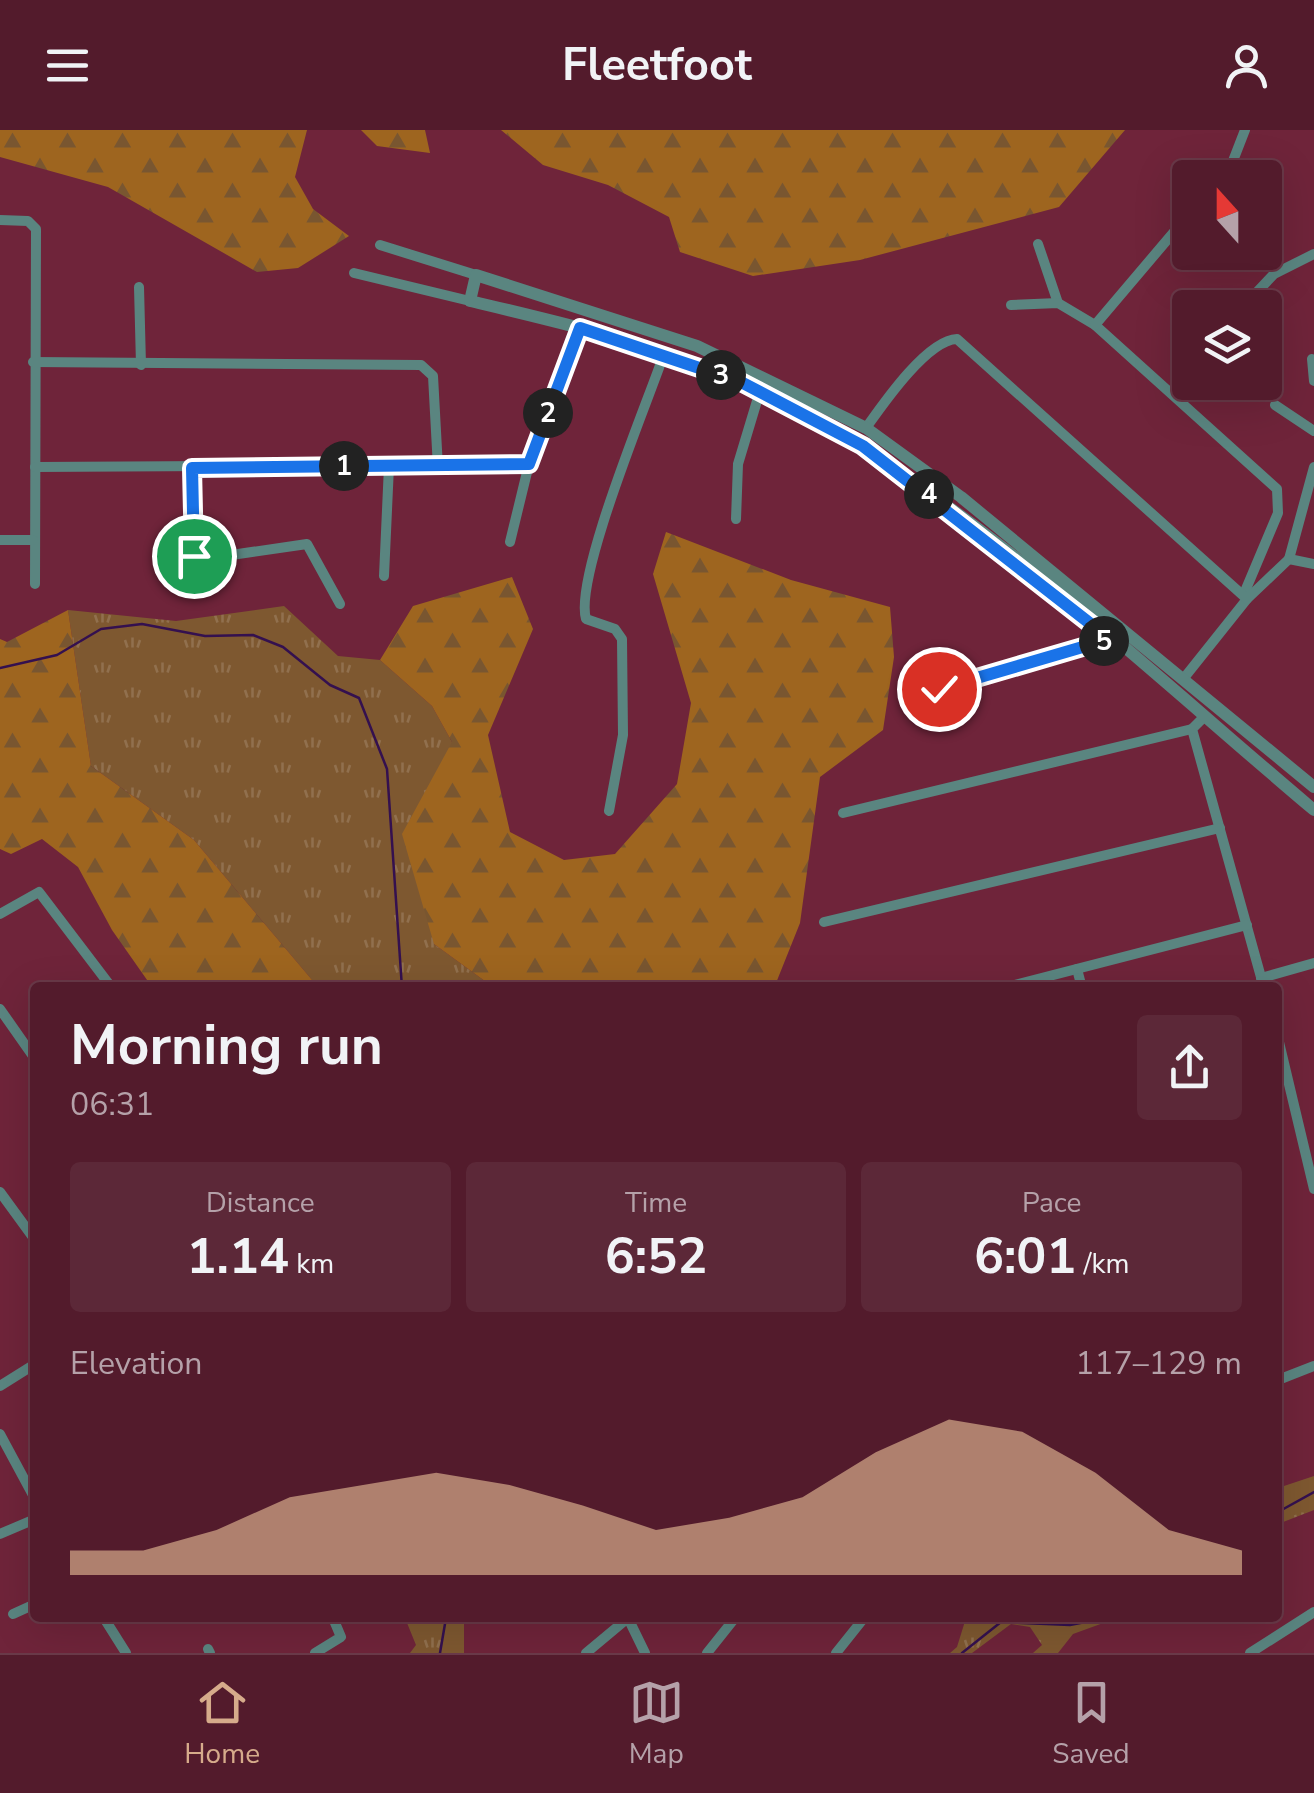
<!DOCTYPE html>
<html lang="en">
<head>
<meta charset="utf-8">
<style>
  body { margin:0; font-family:"Nunito Sans",sans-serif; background:#5c2838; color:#f1f3f6; height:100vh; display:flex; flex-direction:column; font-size:38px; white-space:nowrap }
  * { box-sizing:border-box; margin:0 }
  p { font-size:32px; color:#b5a1a9 }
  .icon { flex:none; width:55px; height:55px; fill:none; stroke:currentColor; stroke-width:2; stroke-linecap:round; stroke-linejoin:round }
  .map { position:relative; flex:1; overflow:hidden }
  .drawer { position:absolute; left:30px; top:852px; width:1252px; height:640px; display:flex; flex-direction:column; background:#531b2c; border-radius:10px; box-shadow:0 10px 40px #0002,0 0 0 2px #693948 }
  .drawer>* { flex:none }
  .needle { width:65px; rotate:339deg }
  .buttons { position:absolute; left:1172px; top:30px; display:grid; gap:20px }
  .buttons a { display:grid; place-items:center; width:110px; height:110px; border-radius:10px; background:#531b2c; box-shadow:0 10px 40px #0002,0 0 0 2px #693948; font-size:50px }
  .pin { position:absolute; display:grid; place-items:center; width:85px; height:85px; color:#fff; margin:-42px; border:5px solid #fff; border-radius:50%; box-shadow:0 2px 10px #0007 }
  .km { position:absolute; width:50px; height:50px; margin:-25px; border-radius:50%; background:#222; color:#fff; font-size:28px; line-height:50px; text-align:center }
  .round { display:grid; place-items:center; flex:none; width:105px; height:105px; border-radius:10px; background:#5c2838 }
  .overview { display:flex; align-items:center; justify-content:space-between; height:170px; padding:0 40px }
  h1 { font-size:55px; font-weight:700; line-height:75px }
  .figures { display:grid; grid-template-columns:repeat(3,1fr); gap:15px; height:170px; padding:10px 40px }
  .figures div { display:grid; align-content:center; border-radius:10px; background:#5c2838; text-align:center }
  .figures b { font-size:50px; font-weight:700 }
  .figures small { font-size:28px; font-weight:400 }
  .figures p { font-size:28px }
  .chart { height:280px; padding:20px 40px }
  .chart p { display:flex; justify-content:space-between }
  .chart svg { width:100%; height:180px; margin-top:10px; fill:#d6ab8b; opacity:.7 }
  header { display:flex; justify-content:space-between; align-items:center; height:130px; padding:0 40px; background:#531b2c; font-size:45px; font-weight:700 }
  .tabs { display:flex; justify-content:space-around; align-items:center; height:140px; border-top:2px solid #693948; background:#531b2c; font-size:28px; color:#b5a1a9 }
  .tabs a { display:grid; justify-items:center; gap:5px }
  .tabs .current { color:#d6ab8b }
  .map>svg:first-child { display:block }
  .grass { fill:url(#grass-tufts) }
  .forest { fill:url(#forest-firs) }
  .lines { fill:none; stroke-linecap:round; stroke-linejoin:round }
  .stream { stroke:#34104f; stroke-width:2.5 }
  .minor { stroke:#5a8580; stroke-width:10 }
  .tertiary { stroke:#5a8580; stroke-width:12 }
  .route-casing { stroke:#fff; stroke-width:20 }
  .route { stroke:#1a73e8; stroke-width:12 }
</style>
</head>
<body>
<header><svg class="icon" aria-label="menu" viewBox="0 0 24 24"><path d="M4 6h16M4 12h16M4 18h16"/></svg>Fleetfoot<svg class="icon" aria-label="person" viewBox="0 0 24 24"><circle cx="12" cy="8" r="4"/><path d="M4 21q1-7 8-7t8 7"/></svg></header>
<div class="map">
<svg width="1314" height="1523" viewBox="0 0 1314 1523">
  <defs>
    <pattern id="grass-tufts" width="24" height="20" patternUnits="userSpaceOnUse" patternTransform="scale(2.5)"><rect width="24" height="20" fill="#7e5830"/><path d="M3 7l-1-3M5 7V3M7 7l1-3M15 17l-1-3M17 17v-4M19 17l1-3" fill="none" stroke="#91704e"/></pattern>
    <pattern id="forest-firs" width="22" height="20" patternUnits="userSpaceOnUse" patternTransform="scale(2.5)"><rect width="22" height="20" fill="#9e651f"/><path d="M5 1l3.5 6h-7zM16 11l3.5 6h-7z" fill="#795630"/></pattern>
  </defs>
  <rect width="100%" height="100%" fill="#6f243a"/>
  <g class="grass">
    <path d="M284,476L338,526L380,530L432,576L452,612L434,814L493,857H318L194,710L91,636L68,480L176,491Z"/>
    <path d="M1314,1346V1380L1278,1394V1358Z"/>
    <path d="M405,1488H464V1523H410L416,1515Z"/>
    <path d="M966,1488H1117L1073,1504L1058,1523H1033L1042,1515L1030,1497L1011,1494L972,1523H950L957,1517Z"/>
  </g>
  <g class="forest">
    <path d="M0,0H307L295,47L313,79L349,106L298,138L257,142L108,57L0,27Z"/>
    <path d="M361,0H425L430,23L377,16Z"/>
    <path d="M501,0H1125L1059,77L860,130L753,146L680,122L669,87L608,55L543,35Z"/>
    <path d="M666,402L791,450L890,477L894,527L883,600L820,647L800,793L776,853L766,858L493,857L434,814L402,704L452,612L432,576L380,530L413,476L512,447L533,499L488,605L510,702L564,730L615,724L677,654L691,573L653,444Z"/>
    <path d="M68,480L91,636L194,710L318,857H152L112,800L78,737L42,709L11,724L0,719V509L7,512Z"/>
  </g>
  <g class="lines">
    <g class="stream">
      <path d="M0,538L57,525L101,499L142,494L205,506L253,505L283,517L330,555L359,568L387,639L402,858"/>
      <path d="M1278,1382L1314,1362"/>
      <path d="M440,1523L446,1488"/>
      <path d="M962,1523L1001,1492L1070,1495L1106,1488"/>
    </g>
    <g class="minor">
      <path d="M1221,48L1231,36L1245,0"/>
      <path d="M0,90L28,91L36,99L35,454"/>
      <path d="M1038,114L1058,173"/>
      <path d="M380,115L476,145"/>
      <path d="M354,143L470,171"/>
      <path d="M139,157L141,235"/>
      <path d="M1011,175L1058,173L1095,195L1277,359L1278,383L1246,459L1247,469L1184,548"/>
      <path d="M1242,178L1274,144L1314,124"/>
      <path d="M1095,195L1190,83"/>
      <path d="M1312,229L1314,251"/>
      <path d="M33,232L421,235L433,246L438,338"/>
      <path d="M1171,262L1190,239"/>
      <path d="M1275,275L1314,301"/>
      <path d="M866,298C883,274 927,210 957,209L1247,469L1289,429L1314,337"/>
      <path d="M35,337L529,334"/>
      <path d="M192,338L194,426L204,429L307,414L340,474"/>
      <path d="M736,389L738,334L760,261"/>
      <path d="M0,410H33"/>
      <path d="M510,412L529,334L580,198"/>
      <path d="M1289,429L1314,434"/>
      <path d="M384,446L389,336"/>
      <path d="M939,559L1111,509"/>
      <path d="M1204,587L1192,599L1264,858"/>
      <path d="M609,681L623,605L622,509L615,499L586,489C574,447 647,274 664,224"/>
      <path d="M843,683L1192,599"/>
      <path d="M0,784L39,762L112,858"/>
      <path d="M824,792L1220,698"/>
      <path d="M1077,839L1082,858"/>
      <path d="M1261,848L1314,833"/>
      <path d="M1003,858L1247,795"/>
      <path d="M0,879L35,929"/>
      <path d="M1278,908L1314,1059"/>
      <path d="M0,1062L35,1110"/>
      <path d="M1278,1250L1314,1236"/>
      <path d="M0,1256L35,1234"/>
      <path d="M0,1304L35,1369"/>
      <path d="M0,1404L35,1389"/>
      <path d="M13,1484L35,1474"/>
      <path d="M104,1488L126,1523"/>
      <path d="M208,1519L210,1523"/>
      <path d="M315,1523L341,1507L333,1488"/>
      <path d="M586,1523L628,1488L645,1523"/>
      <path d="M707,1523L735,1488"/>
      <path d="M836,1523L864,1488"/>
      <path d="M1250,1523L1314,1482"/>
    </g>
    <path class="tertiary" d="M1314,657L961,367L866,298L697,216L476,145L470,171C567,194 669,217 759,261C958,357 1144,537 1314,680"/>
  </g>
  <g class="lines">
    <defs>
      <path id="route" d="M194,426L192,338L529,334L580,198L741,252L863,316L1110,509L939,559"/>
    </defs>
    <use href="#route" class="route-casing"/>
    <use href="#route" class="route"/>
  </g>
</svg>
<div class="buttons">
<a><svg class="needle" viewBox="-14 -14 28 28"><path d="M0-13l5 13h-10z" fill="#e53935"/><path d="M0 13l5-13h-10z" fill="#b5a1a9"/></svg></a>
<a><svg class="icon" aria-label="layers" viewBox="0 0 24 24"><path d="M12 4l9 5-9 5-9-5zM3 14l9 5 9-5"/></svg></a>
</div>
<div class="pin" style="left:194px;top:426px;background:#1e9e55"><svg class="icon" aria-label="arrive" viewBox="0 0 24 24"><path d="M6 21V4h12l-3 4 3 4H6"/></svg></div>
<div class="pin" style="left:939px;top:559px;background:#d93025"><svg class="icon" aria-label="check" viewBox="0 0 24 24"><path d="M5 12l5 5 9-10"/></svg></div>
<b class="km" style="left:344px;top:336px">1</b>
<b class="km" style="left:548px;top:283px">2</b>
<b class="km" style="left:721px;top:245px">3</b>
<b class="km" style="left:929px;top:364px">4</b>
<b class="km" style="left:1104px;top:511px">5</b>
<section class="drawer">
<div class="overview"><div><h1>Morning run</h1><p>06:31</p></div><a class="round"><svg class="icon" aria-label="share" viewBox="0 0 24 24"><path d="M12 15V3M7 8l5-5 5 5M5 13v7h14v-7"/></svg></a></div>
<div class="figures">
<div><p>Distance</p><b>1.14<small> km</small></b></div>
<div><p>Time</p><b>6:52</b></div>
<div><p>Pace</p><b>6:01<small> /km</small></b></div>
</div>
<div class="chart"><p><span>Elevation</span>117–129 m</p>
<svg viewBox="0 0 160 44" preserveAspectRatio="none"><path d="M0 44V38L10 38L20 33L30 25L40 22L50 19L60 22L70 27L80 33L90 30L100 25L110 14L120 6L130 9L140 19L150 33L160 38V44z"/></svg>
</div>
</section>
</div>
<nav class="tabs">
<a class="current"><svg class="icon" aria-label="home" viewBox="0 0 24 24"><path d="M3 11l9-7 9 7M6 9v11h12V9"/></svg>Home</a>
<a><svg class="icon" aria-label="map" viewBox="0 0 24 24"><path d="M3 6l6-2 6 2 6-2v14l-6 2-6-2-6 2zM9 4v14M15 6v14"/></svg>Map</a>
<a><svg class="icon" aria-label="saved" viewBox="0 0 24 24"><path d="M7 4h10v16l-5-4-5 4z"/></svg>Saved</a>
</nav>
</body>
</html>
